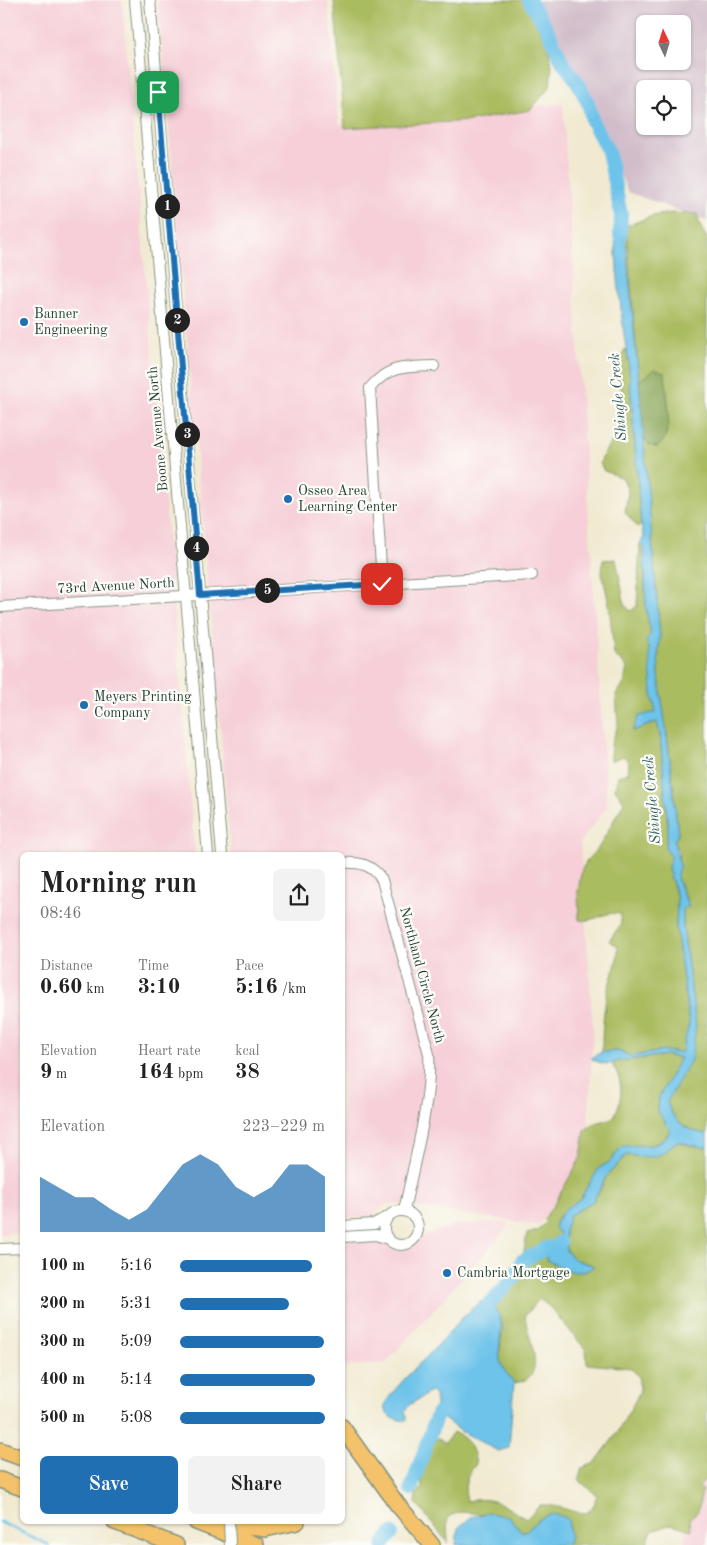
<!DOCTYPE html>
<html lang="en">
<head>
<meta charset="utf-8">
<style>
  body { margin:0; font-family:"Old Standard TT",serif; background:#f2f2f2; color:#222; height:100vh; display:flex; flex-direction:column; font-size:19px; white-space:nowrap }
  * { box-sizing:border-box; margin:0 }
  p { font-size:16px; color:#767676 }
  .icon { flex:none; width:28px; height:28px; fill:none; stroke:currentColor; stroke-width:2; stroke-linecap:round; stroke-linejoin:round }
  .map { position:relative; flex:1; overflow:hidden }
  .side { position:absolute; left:20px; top:852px; width:325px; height:672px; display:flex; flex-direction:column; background:#fff; border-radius:8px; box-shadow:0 1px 4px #0004 }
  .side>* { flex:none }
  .needle { width:32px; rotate:356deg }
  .buttons { position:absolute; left:636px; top:15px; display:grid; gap:10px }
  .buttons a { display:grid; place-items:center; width:55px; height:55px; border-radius:8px; background:#fff; box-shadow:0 1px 4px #0004; font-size:25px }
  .pin { position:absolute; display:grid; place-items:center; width:42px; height:42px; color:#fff; margin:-21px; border-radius:10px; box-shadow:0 2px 8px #0006 }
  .km { position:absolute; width:25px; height:25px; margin:-12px; border-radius:50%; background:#222; color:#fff; font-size:14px; line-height:25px; text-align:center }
  .round { display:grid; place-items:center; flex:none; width:52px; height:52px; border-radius:8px; background:#f2f2f2 }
  .overview { display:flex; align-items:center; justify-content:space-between; height:85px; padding:0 20px }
  h1 { font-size:28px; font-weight:700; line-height:38px }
  .figures { display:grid; grid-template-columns:repeat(3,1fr); gap:8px; height:85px; padding:5px 20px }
  .figures div { display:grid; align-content:center }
  .figures b { font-size:21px; font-weight:700 }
  .figures small { font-size:14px; font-weight:400 }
  .figures p { font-size:14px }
  .chart { height:140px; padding:10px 20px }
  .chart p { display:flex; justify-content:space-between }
  .chart svg { width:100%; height:90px; margin-top:5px; fill:#1f6fb2; opacity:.7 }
  .cta { display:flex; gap:10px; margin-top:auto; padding:10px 20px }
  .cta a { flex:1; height:58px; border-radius:8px; background:#1f6fb2; color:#fff; font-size:20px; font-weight:700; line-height:58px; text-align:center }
  .cta a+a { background:#f2f2f2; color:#222 }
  ul { padding:0 20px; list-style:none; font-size:16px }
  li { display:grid; grid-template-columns:80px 60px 1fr; align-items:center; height:38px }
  li i { height:12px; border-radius:6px; background:#1f6fb2 }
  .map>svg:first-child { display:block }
  .built { fill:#f6cfd8 }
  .industrial { fill:#d1bdca; fill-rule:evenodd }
  .green { fill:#aabc60; stroke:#647c4a }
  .forest { fill:#87a456; stroke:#537045 }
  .water { fill:#6dc3ea; stroke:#46808f }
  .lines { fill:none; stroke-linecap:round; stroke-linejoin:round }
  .stream { stroke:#6dc3ea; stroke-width:2.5 }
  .river { stroke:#6dc3ea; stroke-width:14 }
  .minor-casing { stroke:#889482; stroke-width:12 }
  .highway-casing { stroke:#889482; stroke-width:18 }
  .minor { stroke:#fff; stroke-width:10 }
  .highway { stroke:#f3c26a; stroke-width:15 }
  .minor-bridge-casing { stroke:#889482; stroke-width:12; stroke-linecap:butt }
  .minor-bridge { stroke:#fff; stroke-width:10 }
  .route-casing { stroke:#fff; stroke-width:10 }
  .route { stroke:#1f6fb2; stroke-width:6 }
  .poi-dot { fill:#1f6fb2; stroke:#fdfcf7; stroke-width:2 }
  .labels { text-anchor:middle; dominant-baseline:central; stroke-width:4.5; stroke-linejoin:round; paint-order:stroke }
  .poi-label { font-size:14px; fill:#1f3d34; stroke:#fdfcf7; text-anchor:start }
  .street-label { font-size:14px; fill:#1f3d34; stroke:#fdfcf7 }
  .water-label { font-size:15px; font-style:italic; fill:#325e62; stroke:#fdfcf7 }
</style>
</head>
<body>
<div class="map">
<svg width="707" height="1545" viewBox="0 0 707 1545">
  <rect width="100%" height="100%" fill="#fdfcf7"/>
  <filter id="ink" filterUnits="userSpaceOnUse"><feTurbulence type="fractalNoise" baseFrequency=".02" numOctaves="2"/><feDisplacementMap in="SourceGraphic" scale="10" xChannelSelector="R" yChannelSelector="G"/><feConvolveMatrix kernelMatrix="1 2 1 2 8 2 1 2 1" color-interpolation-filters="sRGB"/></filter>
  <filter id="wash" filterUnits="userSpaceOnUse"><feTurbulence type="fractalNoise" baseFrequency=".0096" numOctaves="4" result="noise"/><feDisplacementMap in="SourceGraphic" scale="20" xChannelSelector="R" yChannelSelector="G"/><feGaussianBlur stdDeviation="1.12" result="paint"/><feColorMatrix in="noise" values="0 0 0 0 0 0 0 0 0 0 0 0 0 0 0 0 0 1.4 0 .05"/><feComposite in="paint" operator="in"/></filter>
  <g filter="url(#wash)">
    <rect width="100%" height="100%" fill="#f1ead1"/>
    <g class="built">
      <path d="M0,0H122L195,855H22V1233L0,1234Z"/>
      <path d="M158,0H328L339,124L563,104L607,807L580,842L593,1029L587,1152L539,1225L388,1203L370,1217L343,1218L342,855H231Z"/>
      <path d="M507,1222V1228L386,1363L343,1367V1241L379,1240L394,1249L404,1250L420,1238L453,1225Z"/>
      <path d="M707,1467V1545H686L682,1493Z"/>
    </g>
    <path class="industrial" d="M538,0H707V221L628,192ZM645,24H682V61H645ZM645,89H682V126H645Z"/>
    <g class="green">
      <path d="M334,0H524L548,46L552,66L550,87L530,110L469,121L345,128Z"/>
      <path d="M672,213L697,214L700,226L707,238V1134C687,1131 673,1122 667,1102L696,1026L683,927V908L689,906L677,877L679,852L674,842L678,834C675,801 671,768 667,736C663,703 655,670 660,637L643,437L649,445L657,447C676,434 666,395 665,374L654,370L639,381L626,226L652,216Z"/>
      <path d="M625,349L628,357L641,525L638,528L625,512L628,492L623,478L604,471L600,463C607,442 621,437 623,414C626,386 609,376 625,349Z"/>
      <path d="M640,544L644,548L646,610L651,633L652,694L656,712L633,731L657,722L660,734L668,829L665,847L671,857L668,868L677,898L676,927L689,1024L682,1053L664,1051L631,1056L618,1051L602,1052C602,1030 603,1011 608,989C612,974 619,961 618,946L609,941L621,924L620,914C605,910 594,923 579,920L578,891L582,869L588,859L599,847L624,802L615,789L618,776L628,773L629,762L623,756L611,761V744L618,725L616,694L624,684L627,667L614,655L609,604L602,573L603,560L616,559L625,606L631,611L637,606Z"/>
      <path d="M667,1055L680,1058L659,1097L658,1111L670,1130C661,1151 634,1144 616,1154C611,1157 615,1156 611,1160C608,1164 602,1165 599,1169C592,1178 586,1189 580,1199C574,1208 559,1210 555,1223C554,1227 557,1230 560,1233L558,1241L542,1246L523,1257L527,1234L537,1231L546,1222L544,1219L556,1201L581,1157L585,1130L593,1124L613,1118C623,1100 624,1081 612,1065L618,1061Z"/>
      <path d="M679,1142L691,1146L707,1147V1477L699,1486L702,1491L698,1511L690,1518L691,1530L672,1524L652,1531L646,1545H567L570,1536L568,1520L534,1524L526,1531H520L509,1516L461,1512L449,1516L447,1522L448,1543L415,1502L416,1495L422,1487C420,1468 426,1453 437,1438L445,1443L453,1432C468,1437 474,1449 476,1464C466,1475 463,1486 467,1501C497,1496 502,1505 526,1519L540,1505C559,1504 569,1513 587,1513L594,1505L597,1495L581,1482L579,1478L582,1468L595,1463L617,1433L636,1399L640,1390L638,1376L631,1368L587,1364L586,1350L550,1307L539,1299L525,1316C527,1338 551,1379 514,1383L501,1365L499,1356L503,1326L495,1310L497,1302L505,1297L525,1265L545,1253L547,1260L590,1264L576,1260L566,1250L565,1231L570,1215L599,1193L606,1177L626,1155C638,1156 652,1158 663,1153C669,1150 671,1143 679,1142Z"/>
    </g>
    <path class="forest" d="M654,369L665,373C666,395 676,434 657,447L649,445L643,437L639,381Z"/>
    <g class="water">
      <path d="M623,215L639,381L660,637C655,670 663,703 667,736C671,768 675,802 678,834L674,842L680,866C672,878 684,894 689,907L683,908V927L696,1026L691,1060L667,1102C673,1122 687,1131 707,1134V1147C696,1148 684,1141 677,1142C672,1143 668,1149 664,1152C654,1160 638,1156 626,1155L606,1177L593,1201L570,1215L565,1231L566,1251L576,1260L594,1266C578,1279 563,1268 547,1260L542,1246L558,1241L560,1233L555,1229V1223L565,1209L580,1199L599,1168L611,1161L621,1147C639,1142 661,1153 670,1130L658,1111L659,1097L680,1058L667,1055L618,1061C609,1066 601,1064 592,1059V1057L602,1052L618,1051L631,1056L664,1051L681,1053L689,1024L676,927L677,898L668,868L671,857L665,847L668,828L660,734L657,722L632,731L639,716L656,712L652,694L649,647L646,641L651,633L646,610L644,548L640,544L644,537L641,525L628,357C624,346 612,234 616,225C617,222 621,218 623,215Z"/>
      <path d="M482,1301C513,1314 496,1336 500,1359C501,1368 509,1375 514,1383L509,1448L498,1451L462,1432L437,1414L435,1395L432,1391L409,1405L405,1412L407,1420C398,1422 379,1415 386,1402C396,1385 424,1360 438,1345C452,1330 464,1313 482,1301Z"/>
      <path d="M487,1513L509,1516L520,1531H526C540,1519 547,1508 568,1519L570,1536L567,1545H456L458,1528L471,1517Z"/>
    </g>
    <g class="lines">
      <path class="stream" d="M0,1522L49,1545"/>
      <g class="river">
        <path d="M529,0L546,27L563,63L577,81L589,105L592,121L608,151L621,215L620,236"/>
        <path d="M486,1321L489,1304L513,1279L522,1261L546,1248L558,1246L560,1242"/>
        <path d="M411,1489L437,1414L448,1408L450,1404"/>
        <path d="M383,1545L392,1533"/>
      </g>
    </g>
  </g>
  <g filter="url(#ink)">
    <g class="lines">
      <defs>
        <g id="minor">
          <path d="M135,0L208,855"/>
          <path d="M150,0L222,855"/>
          <path d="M382,583L370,388C389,365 406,367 434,366"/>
          <path d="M0,607L532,575"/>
          <path d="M342,863C360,862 372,864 382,880L429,1054C432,1099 413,1166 404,1211"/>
          <circle cx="401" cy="1228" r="17"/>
          <path d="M342,1226L374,1224L387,1217"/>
          <path d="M342,1237L376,1235L388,1239"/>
          <path d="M0,1249L22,1248"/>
        </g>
        <g id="highway">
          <path d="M342,1427L397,1504L432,1545"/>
          <path d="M0,1450L22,1458"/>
          <path d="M0,1480L22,1488"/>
          <path d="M115,1522L176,1545"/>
          <path d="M196,1522L256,1545"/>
          <path d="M215,1522L265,1529L297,1522"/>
        </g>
      </defs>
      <use href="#minor" class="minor-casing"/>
      <use href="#highway" class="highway-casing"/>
      <use href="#minor" class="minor"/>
      <use href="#highway" class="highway"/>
      <defs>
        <path id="minor-bridge" d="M229,1522L230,1545"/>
      </defs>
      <use href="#minor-bridge" class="minor-bridge-casing"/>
      <use href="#minor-bridge" class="minor-bridge"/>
    </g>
  </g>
  <g class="lines" filter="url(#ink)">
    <defs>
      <path id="route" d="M158,92L200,595L382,584"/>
    </defs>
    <use href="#route" class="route-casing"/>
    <use href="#route" class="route"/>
  </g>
  <g class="poi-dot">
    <circle cx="24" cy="322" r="5"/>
    <circle cx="288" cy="499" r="5"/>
    <circle cx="84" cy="705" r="5"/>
    <circle cx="447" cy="1273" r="5"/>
  </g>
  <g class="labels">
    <g class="poi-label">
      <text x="34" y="314">Banner<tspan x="34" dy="16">Engineering</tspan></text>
      <text x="298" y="491">Osseo Area<tspan x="298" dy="16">Learning Center</tspan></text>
      <text x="94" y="697">Meyers Printing<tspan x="94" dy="16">Company</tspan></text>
      <text x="457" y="1273">Cambria Mortgage</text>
    </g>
    <g class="street-label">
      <text transform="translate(158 429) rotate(-95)">Boone Avenue North</text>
      <text transform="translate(116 586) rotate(-3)">73rd Avenue North</text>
      <text transform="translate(422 975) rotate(75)">Northland Circle North</text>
    </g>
    <g class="water-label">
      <text transform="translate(619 397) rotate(-95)">Shingle Creek</text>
      <text transform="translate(653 800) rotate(-95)">Shingle Creek</text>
    </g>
  </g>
</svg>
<div class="buttons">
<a><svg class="needle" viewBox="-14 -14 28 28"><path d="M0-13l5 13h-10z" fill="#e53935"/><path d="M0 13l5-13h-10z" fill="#767676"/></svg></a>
<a><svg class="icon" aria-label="locate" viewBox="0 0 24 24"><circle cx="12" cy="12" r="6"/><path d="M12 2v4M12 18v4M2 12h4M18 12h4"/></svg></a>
</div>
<div class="pin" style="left:158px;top:92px;background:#1e9e55"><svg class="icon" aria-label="arrive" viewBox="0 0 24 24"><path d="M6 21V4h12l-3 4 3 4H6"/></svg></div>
<div class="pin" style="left:382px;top:584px;background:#d93025"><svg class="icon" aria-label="check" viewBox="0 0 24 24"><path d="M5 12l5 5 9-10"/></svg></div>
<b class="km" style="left:167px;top:206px">1</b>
<b class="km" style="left:177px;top:320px">2</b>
<b class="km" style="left:187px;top:434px">3</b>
<b class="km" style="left:196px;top:548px">4</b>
<b class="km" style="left:267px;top:590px">5</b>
<section class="side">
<div class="overview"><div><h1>Morning run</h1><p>08:46</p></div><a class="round"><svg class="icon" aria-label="share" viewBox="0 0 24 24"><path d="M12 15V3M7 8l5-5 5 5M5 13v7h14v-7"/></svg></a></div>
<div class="figures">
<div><p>Distance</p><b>0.60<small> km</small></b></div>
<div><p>Time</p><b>3:10</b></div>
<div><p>Pace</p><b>5:16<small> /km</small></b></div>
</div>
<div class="figures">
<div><p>Elevation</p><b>9<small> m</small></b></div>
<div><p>Heart rate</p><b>164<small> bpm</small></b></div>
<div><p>kcal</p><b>38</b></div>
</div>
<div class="chart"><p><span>Elevation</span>223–229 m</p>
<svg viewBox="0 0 160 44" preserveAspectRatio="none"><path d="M0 44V17L10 22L20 27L30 27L40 33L50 38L60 33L70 22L80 11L90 6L100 11L110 22L120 27L130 22L140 11L150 11L160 17V44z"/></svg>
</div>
<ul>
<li><b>100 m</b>5:16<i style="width:91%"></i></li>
<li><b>200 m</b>5:31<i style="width:75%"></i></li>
<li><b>300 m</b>5:09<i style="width:99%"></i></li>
<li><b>400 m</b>5:14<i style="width:93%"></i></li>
<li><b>500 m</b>5:08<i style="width:100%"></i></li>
</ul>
<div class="cta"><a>Save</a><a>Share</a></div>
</section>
</div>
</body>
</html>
